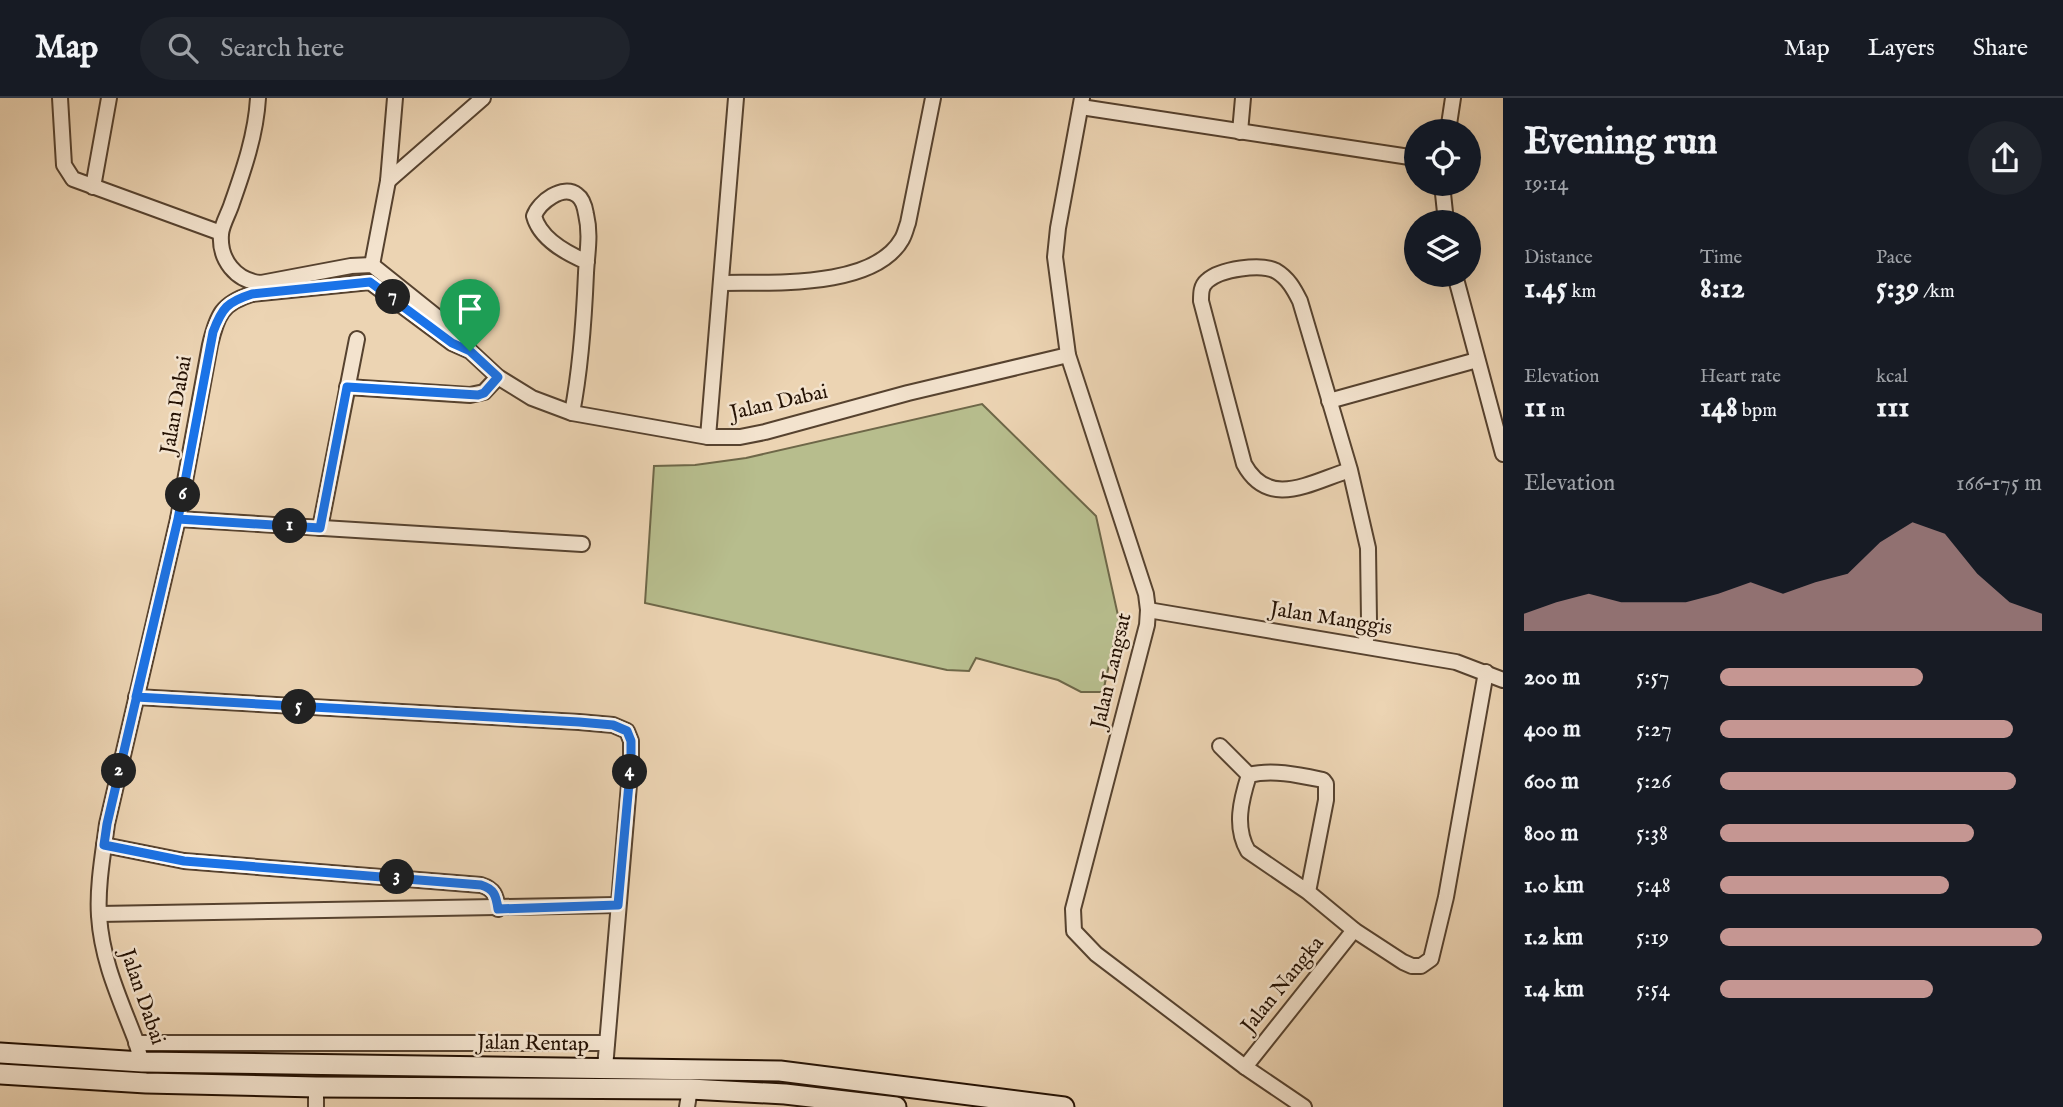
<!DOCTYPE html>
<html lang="en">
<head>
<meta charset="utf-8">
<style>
  body { margin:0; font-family:"IM FELL English",serif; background:#20242c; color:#f1f3f6; height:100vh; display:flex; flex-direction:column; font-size:26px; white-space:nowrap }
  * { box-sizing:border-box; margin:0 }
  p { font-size:23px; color:#9ea1a6 }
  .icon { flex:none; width:38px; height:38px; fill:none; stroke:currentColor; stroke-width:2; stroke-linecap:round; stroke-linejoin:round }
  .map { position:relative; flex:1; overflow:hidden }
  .sheet { display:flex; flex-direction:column; background:#171b24; width:560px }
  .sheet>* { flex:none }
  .controls { position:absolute; left:1404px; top:21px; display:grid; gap:14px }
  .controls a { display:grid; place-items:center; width:77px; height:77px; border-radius:50%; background:#171b24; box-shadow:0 7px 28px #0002; font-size:35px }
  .pin { position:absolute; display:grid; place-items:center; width:60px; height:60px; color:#fff; margin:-72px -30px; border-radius:50% 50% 50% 0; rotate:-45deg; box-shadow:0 0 7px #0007 }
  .pin .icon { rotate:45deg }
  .km { position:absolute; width:35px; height:35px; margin:-18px; border-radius:50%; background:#222; color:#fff; font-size:19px; line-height:35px; text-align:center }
  .round { display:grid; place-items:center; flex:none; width:74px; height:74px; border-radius:37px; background:#20242c }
  .summary { display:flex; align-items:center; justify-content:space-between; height:119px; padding:0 21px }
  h1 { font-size:38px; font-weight:700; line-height:52px }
  .metrics { display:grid; grid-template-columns:repeat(3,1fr); gap:10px; height:119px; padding:7px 21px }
  .metrics div { display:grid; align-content:center }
  .metrics b { font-size:30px; font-weight:700 }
  .metrics small { font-size:19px; font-weight:400 }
  .metrics p { font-size:19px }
  .chart { height:196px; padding:14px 21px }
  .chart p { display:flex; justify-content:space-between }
  .chart svg { width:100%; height:126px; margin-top:7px; fill:#c59692; opacity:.7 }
  ul { padding:0 21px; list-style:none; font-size:23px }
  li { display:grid; grid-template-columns:112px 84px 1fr; align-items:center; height:52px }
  li i { height:18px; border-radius:9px; background:#c59692 }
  header { display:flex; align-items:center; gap:42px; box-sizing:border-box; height:98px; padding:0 35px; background:#171b24; border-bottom:2px solid #363941 }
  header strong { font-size:33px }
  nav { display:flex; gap:38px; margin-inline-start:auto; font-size:24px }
  .search { width:490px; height:63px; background:#20242c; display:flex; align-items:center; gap:18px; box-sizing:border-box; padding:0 24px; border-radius:38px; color:#9ea1a6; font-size:26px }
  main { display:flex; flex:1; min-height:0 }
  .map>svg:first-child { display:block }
  .green { fill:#b7bd8d; stroke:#6e6748; stroke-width:2 }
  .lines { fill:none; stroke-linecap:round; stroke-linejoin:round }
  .minor-casing { stroke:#56422f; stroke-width:18 }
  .secondary-casing { stroke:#241103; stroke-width:23 }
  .minor { stroke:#f3e3ce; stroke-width:14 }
  .secondary { stroke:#f3e3ce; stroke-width:19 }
  .route-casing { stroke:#fff; stroke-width:14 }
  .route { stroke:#1a73e8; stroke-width:9 }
  .labels { text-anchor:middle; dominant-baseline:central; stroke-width:5; stroke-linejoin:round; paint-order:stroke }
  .street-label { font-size:21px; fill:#241103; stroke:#f3e3ce }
</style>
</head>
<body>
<header>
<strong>Map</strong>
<div class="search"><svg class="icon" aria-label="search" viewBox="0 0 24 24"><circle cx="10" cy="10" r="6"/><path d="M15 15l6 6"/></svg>Search here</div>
<nav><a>Map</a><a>Layers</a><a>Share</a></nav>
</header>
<main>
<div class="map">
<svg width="1503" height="1009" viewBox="0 0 1503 1009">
  <rect width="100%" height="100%" fill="#ecd4b3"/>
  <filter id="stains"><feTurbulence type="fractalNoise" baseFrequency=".00286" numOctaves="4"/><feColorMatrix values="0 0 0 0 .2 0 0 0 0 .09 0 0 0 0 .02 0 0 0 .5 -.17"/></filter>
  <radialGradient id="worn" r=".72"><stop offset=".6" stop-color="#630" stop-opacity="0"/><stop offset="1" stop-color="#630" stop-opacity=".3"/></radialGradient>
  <path class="green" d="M982,306L1096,418L1119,522L1103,594H1081L1058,582L976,560L969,573L947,572L645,505L654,368L695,367L746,360Z"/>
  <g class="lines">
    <defs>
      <g id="minor">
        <path d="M60,0L64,67L73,81L221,135"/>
        <path d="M258,0C256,36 244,71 232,105C229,115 222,126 221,136C219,162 236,183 261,185L351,168L372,167L457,235L469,252"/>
        <path d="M1082,0L1058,130L1055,159L1068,257L1146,496L1148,512L1147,527L1073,811L1074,833L1096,856L1245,969L1304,1009"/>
        <path d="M1081,9L1416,60"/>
        <path d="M1448,33L1453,0"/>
        <path d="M1240,34L1243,0"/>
        <path d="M388,83L483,0"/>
        <path d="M1442,86L1446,124"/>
        <path d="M93,89L109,0"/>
        <path d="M372,167L388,83L395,0"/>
        <path d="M1455,177L1503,356"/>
        <path d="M722,185C771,184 874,191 902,141C905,136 906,130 908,125L933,0"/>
        <path d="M347,289L470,297L484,294L498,279"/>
        <path d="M1329,303L1477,262"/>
        <path d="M572,315C581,269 584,223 586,175C587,155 591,137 586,116C585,110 583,101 577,97C563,86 539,104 534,118C540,141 566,155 587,164"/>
        <path d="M708,339L736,0"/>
        <path d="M1350,372C1311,384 1269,412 1244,366L1201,203C1201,195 1201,188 1207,183C1220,171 1261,165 1276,173C1288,180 1294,191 1300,203L1350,372L1368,450L1369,523L1365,548"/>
        <path d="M178,421L582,446"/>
        <path d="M320,430L357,241"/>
        <path d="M1148,512L1456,564L1503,582"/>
        <path d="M136,599L579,624L613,627L627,633L631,643V663L605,970"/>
        <path d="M1220,648L1249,677"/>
        <path d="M104,747L184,763L481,787C494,791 496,797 498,811"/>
        <path d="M1308,794L1326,702V686L1323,682C1299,677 1272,671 1249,677C1241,702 1234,729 1248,753L1308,794L1354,832L1403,864L1412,868H1421L1431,861L1446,799L1486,574"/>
        <path d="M99,816L618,807"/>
        <path d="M136,945H607"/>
        <path d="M142,964C139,957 138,950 136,943C120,901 102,864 99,818C97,789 103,756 107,726L178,421L210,247C217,217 222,205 252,196L370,184L452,245L470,253L498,279L532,300L572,315L708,339H740L765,334L908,295L1068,257"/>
        <path d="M1245,969L1354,832"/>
        <path d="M316,1009V989"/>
        <path d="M687,1009L690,991"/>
      </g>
      <g id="secondary">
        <path d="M0,955L142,964L780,973L1064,1009"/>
        <path d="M0,976L146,985L316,989L690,991L785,996L896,1009"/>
      </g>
    </defs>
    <use href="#minor" class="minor-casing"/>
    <use href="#secondary" class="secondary-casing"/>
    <use href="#minor" class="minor"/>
    <use href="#secondary" class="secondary"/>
  </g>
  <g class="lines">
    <defs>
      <path id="route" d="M470,253L498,279L484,295L478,297L347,289L320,430L178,421L107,726L104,747L184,763L481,787C494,791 496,797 498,811L618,807L631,663V643L627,633L613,627L579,624L136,599L178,421L213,234C222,210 227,204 252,196L370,184L452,245L470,253"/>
    </defs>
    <use href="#route" class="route-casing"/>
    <use href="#route" class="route"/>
  </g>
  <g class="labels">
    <g class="street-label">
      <text transform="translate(779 305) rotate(-13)">Jalan Dabai</text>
      <text transform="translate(177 307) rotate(-80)">Jalan Dabai</text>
      <text transform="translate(1331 521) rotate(9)">Jalan Manggis</text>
      <text transform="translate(1112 573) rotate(-77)">Jalan Langsat</text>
      <text transform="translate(1283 887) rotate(-51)">Jalan Nangka</text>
      <text transform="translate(142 899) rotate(71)">Jalan Dabai</text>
      <text transform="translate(533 946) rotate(1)">Jalan Rentap</text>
    </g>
  </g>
  <rect width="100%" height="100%" filter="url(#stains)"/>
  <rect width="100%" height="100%" fill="url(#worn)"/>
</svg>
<div class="controls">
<a><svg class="icon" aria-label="locate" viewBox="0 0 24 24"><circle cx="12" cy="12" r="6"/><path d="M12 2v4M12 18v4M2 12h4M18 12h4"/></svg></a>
<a><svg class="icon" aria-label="layers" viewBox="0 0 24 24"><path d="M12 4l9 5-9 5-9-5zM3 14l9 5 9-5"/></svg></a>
</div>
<div class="pin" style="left:470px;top:253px;background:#1e9e55"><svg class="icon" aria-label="arrive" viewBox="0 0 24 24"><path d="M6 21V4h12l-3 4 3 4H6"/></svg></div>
<b class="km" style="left:290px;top:428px">1</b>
<b class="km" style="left:119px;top:673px">2</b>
<b class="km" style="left:397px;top:779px">3</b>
<b class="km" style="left:630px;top:674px">4</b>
<b class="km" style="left:299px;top:609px">5</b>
<b class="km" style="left:183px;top:397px">6</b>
<b class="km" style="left:393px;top:199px">7</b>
</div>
<section class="sheet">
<div class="summary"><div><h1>Evening run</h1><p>19:14</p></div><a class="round"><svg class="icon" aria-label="share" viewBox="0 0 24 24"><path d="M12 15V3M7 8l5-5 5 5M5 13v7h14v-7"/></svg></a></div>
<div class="metrics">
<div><p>Distance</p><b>1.45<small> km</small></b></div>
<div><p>Time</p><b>8:12</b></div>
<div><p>Pace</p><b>5:39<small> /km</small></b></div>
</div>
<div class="metrics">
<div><p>Elevation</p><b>11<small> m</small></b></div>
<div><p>Heart rate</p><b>148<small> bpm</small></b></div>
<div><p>kcal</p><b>111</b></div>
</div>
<div class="chart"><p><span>Elevation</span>166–175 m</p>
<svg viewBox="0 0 160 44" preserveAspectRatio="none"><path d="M0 44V38L10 34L20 31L30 34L40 34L50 34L60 31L70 27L80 31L90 27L100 24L110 13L120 6L130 10L140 24L150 34L160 38V44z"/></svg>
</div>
<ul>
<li><b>200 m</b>5:57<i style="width:63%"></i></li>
<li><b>400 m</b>5:27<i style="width:91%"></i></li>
<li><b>600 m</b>5:26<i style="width:92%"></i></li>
<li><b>800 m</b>5:38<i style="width:79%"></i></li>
<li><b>1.0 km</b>5:48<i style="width:71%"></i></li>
<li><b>1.2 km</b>5:19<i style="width:100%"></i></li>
<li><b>1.4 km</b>5:54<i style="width:66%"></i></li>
</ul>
</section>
</main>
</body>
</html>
